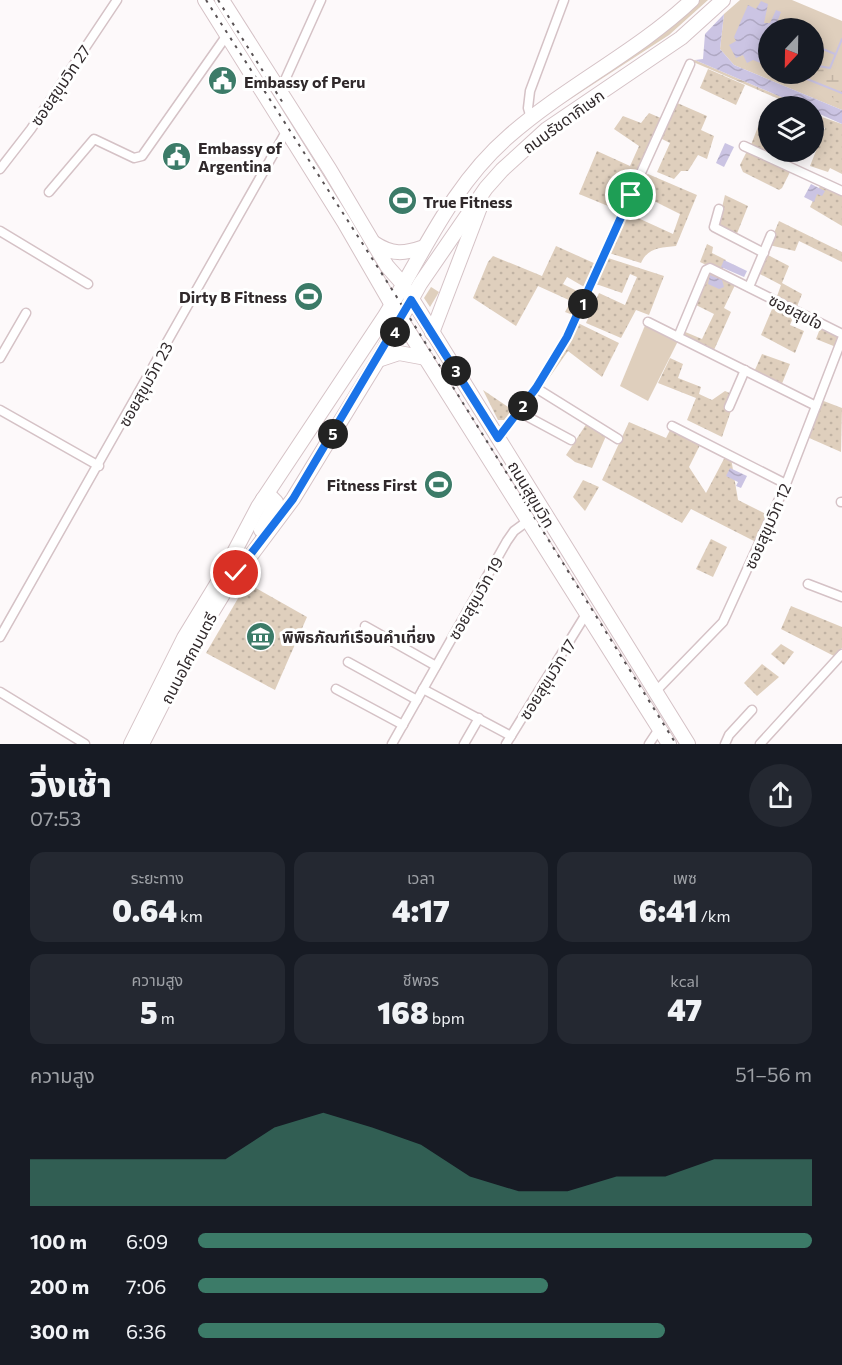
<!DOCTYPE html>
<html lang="th">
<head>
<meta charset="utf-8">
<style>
  body { margin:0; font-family:Commissioner,"Noto Sans Thai",sans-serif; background:#242831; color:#f1f3f6; height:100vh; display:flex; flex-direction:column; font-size:22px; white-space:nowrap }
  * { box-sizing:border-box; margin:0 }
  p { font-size:20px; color:#9ea1a6 }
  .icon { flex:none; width:33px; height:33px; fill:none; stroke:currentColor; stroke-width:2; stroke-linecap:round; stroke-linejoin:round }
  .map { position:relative; height:744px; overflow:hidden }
  .panel { display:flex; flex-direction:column; background:#171b24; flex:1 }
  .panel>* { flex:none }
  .needle { width:39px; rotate:202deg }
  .tools { position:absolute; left:758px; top:18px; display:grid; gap:12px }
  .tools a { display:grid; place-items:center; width:66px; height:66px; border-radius:50%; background:#171b24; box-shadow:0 3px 15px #0003; font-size:30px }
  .pin { position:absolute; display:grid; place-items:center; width:51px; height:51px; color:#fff; margin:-26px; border:3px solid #fff; border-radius:50%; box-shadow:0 2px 6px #0007 }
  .km { position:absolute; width:30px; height:30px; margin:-15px; border-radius:50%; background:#222; color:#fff; font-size:16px; line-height:30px; text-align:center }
  .round { display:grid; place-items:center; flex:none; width:63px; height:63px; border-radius:32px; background:#242831 }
  .summary { display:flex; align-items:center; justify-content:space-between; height:102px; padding:0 30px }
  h1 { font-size:33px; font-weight:800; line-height:45px }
  .metrics { display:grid; grid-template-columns:repeat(3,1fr); gap:9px; height:102px; padding:6px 30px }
  .metrics div { display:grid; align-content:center; border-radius:15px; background:#242831; text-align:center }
  .metrics b { font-size:30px; font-weight:800 }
  .metrics small { font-size:16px; font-weight:400 }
  .metrics p { font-size:16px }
  .chart { height:168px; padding:12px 30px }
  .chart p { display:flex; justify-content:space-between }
  .chart svg { width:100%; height:108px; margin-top:6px; fill:#3c7b68; opacity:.7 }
  ul { padding:0 30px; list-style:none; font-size:20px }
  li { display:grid; grid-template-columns:96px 72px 1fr; align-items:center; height:45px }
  li i { height:15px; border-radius:8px; background:#3c7b68 }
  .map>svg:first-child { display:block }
  .green { fill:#dfcfbd; fill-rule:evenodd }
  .wetland { fill:url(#wetland-marsh) }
  .garden { fill:url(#garden-dots) }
  .water { fill:url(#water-waves) }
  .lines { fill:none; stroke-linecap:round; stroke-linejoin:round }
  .stream { stroke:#cbc4e3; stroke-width:2 }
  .minor-casing { stroke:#d5c2c6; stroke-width:11 }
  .primary-casing { stroke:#d5c2c6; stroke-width:16 }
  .minor { stroke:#fff; stroke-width:8 }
  .primary { stroke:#fff; stroke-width:14 }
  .rail { stroke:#595254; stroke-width:2; stroke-dasharray:3 6; stroke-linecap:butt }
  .route-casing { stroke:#fff; stroke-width:12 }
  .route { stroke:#1a73e8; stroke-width:8 }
  .labels { text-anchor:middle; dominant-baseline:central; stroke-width:6; stroke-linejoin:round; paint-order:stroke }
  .poi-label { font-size:16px; font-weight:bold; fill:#30292b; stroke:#fff; text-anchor:start }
  .street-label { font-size:16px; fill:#30292b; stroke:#fff }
</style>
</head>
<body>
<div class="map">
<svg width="842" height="744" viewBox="0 0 842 744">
  <defs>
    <pattern id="wetland-marsh" width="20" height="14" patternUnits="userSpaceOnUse" patternTransform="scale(1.5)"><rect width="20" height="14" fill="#dfcfbd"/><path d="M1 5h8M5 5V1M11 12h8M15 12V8" fill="none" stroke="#c0b2a3"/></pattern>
    <pattern id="garden-dots" width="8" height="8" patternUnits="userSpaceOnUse" patternTransform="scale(1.5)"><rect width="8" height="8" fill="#dfcfbd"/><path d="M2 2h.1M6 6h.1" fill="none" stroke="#c0b2a3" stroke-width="1.8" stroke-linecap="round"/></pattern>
    <pattern id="water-waves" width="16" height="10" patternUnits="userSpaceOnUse" patternTransform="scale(1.5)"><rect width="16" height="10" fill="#cbc4e3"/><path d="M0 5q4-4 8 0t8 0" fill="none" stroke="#afa8c3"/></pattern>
  </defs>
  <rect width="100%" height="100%" fill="#fdf9fa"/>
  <g class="green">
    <path d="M698,0H708L669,35L535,122L663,34Z"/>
    <path d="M740,0H792L842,21V110L734,65L720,49L724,14ZM768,28H813V74H768Z"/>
    <path d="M431,287L439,292L430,307L424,298Z"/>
    <path d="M646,323L678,341L648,401L620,386Z"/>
  </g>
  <g class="wetland">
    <path d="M695,60L802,106H795L691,61Z"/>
    <path d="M813,61L842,73V105L835,101L825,87L793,74H813Z"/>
  </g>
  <g class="garden">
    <path d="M708,69L745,85L736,105L700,88Z"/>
    <path d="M675,102L707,116L701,130L714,136L707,159L698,155L688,171H681L674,179L657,172L670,143L660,138Z"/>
    <path d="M649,113L663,119L620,211L579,194L597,151L630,166L639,146L614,129L623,116L641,123Z"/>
    <path d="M813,114L842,124V174L830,168L828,172L810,166L825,128L813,123Z"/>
    <path d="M759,124L768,127V152H786L783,158L751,145Z"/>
    <path d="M747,151L791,170L782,188L779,190L743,172L740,165Z"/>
    <path d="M648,174L697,195L676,246C661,248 648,247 641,263L609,253L627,213L673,234L680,214L636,192L643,176Z"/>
    <path d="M821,184L842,194V226L810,207Z"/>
    <path d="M725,195L748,206L736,236L717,228Z"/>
    <path d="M779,221L842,252V262L799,241L795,251L769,245Z"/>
    <path d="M707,244L713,247L712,253L726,260L721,272L700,262Z"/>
    <path d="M556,246L596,264L586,288L567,277L563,284L583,294L573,315L565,312L571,301L538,286L516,326L473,298L488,262L493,256L542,276Z"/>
    <path d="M766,254L789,266L782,283L802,294L796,309L776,299L781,285L758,273Z"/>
    <path d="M608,258L664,276L649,315L636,310L621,338L586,323L599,293L625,305L637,277L630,274L622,293L596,284Z"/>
    <path d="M711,271L736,283L724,308L731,312L714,350L682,336L683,331L702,339L714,314L694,304L707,272Z"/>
    <path d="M775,302L795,313L790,325L804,331L795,353L761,335Z"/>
    <path d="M578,323L619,343L602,377L568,351L542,388L539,387L566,348Z"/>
    <path d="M821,326L840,338L836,347L816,339Z"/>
    <path d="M762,354L790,364L781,386L754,372Z"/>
    <path d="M670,358L683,364L678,378L701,387L699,394L712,400L725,391L732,394V408L722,437L687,420L696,398L658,383Z"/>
    <path d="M483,390L514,411L507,420H498Z"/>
    <path d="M821,400L842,408L841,452L807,437Z"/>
    <path d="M629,422L666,438L671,428L701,443L689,467L706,493L726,455L731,458L738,500L768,515L756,542L691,509L682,523L602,480Z"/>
    <path d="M587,423L606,436L592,468L575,462L566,455Z"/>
    <path d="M583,480L599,487L585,511L573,497Z"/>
    <path d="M711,539L727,547L713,577L696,569Z"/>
    <path d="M247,583L307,617L275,690L206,653Z"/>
    <path d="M791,606L842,627V648L834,656L781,629Z"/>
    <path d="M781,644L794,652L784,665L771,654Z"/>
    <path d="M762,664L779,677L757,696L744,683Z"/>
  </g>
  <g class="water">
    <path d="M761,1L768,4L764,23H770L776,10L781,12L776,25L780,28H768V66L753,60L747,63L743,55L736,58L729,45L736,41L734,37L748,5L756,9Z"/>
    <path d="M724,14L720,49L734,65L842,110V124L813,111V106H802L695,60L703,59L705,34Z"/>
    <path d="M725,143L734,147L724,167L716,163Z"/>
    <path d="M811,184L825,191L822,196L817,194L814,202L804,197Z"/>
    <path d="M724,260L747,271L744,277L721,267Z"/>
    <path d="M710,275L722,280L724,287L719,289L708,284Z"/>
    <path d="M730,468L747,476L741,488L736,486L738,482L726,476Z"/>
  </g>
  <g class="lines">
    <g class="stream">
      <path d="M813,45L835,54"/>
      <path d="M813,65L830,68L842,39"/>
      <path d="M803,74L807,79L842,93"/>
    </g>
    <defs>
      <g id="minor">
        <path d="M280,91L321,0"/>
        <path d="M531,118L528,108L530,91L564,0"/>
        <path d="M744,146L842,191"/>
        <path d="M0,169L31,129L117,0"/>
        <path d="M49,192L94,139L134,158L142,156L227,35"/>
        <path d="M719,209L714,227L764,253"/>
        <path d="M0,231L88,284"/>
        <path d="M749,287L771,235"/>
        <path d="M648,322L816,406"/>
        <path d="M678,337L706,270L710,268L842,334"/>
        <path d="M0,358L26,313"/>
        <path d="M536,388L618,439"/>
        <path d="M729,407L745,370"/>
        <path d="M0,410L99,466"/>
        <path d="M519,412L571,440"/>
        <path d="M672,426L786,484"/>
        <path d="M498,438L536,388L567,337L690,64"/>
        <path d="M841,502H842"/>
        <path d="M808,584L842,597"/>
        <path d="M365,626L436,666"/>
        <path d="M0,637L287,130"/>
        <path d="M348,662L417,700"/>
        <path d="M336,689L403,725"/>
        <path d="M423,689L511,736"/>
        <path d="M656,691L723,622L786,484L842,339"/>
        <path d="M0,692L85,744"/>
        <path d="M392,744L507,541L514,531L529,520"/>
        <path d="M464,744L479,718"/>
        <path d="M506,744L583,619L589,615"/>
        <path d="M649,744L659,729"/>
        <path d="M725,744L729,735L752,710"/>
        <path d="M760,744L842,654"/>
      </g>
      <g id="primary">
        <path d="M205,0L344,222L392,305L669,744"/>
        <path d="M222,0L330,170L387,266L402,283L688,744"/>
        <path d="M374,243C392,255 404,254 424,247"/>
        <path d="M432,333L482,202"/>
        <path d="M378,360L399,353L426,358"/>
        <path d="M261,530L276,502L270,496L263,499"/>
        <path d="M131,744L184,638L220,579L258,507L385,316C423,254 452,185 509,136C566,86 637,52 692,0"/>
        <path d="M142,744L192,645L228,586L293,499L378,360L420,284L486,188L502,170L547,129L681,38L723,0"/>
      </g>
    </defs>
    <use href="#minor" class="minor-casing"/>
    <use href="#primary" class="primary-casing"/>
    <use href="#minor" class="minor"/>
    <use href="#primary" class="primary"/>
    <g class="rail">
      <path d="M206,0L393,291L676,744"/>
      <path d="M218,0L283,103"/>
    </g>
  </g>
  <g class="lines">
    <defs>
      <path id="route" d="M236,573L293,499L411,300L498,438L536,388L567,337L631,195"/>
    </defs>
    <use href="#route" class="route-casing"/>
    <use href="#route" class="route"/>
  </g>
  <defs>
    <symbol id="civic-disc" viewBox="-11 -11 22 22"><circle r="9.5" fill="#3c7b68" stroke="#fff"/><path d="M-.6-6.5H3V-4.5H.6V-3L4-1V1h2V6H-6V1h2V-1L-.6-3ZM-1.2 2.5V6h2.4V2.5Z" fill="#fff"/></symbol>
    <symbol id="stadium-disc" viewBox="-11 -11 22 22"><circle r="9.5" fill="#3c7b68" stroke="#fff"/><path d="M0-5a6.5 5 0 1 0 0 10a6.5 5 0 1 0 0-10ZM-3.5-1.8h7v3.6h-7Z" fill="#fff"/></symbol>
    <symbol id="museum-disc" viewBox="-11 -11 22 22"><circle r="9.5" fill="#3c7b68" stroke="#fff"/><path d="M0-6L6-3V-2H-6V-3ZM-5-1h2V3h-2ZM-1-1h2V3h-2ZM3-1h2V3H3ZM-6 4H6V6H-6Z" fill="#fff"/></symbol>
  </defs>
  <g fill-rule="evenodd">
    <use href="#civic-disc" x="206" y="64" width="33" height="33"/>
    <use href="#civic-disc" x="160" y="140" width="33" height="33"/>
    <use href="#stadium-disc" x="386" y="184" width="33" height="33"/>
    <use href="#stadium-disc" x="292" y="280" width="33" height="33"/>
    <use href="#stadium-disc" x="422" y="468" width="33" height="33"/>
    <use href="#museum-disc" x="244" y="620" width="33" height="33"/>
  </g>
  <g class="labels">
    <g class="poi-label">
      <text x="244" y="81">Embassy of Peru</text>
      <text x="198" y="147">Embassy of<tspan x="198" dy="18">Argentina</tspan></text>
      <text x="423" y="201">True Fitness</text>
      <text x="287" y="296" text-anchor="end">Dirty B Fitness</text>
      <text x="417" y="484" text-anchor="end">Fitness First</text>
      <text x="282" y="636">พิพิธภัณฑ์เรือนคำเที่ยง</text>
    </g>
    <g class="street-label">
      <text transform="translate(60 85) rotate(-56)">ซอยสุขุมวิท 27</text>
      <text transform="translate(563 121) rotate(-36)">ถนนรัชดาภิเษก</text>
      <text transform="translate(796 311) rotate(27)">ซอยสุขใจ</text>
      <text transform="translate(145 384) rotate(-61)">ซอยสุขุมวิท 23</text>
      <text transform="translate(532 494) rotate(59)">ถนนสุขุมวิท</text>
      <text transform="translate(767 526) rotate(-66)">ซอยสุขุมวิท 12</text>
      <text transform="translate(475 598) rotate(-60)">ซอยสุขุมวิท 19</text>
      <text transform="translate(188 658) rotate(-62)">ถนนอโศกมนตรี</text>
      <text transform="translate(547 679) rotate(-58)">ซอยสุขุมวิท 17</text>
    </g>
  </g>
</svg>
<div class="tools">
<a><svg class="needle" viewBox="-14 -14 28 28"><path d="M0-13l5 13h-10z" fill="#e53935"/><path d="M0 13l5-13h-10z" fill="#9ea1a6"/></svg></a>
<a><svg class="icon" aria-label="layers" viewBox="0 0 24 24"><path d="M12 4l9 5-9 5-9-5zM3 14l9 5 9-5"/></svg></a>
</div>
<div class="pin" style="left:631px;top:195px;background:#1e9e55"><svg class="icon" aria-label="arrive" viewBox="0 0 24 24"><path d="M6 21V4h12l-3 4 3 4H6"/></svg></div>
<div class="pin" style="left:236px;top:573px;background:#d93025"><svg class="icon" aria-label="check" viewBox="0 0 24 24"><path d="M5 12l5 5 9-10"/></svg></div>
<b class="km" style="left:583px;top:304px">1</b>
<b class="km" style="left:523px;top:406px">2</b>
<b class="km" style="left:456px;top:371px">3</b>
<b class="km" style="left:395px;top:332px">4</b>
<b class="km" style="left:333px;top:434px">5</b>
</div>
<section class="panel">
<div class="summary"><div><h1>วิ่งเช้า</h1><p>07:53</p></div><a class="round"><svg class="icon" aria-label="share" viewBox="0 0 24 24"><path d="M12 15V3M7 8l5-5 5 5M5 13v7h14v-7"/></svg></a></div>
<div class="metrics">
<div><p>ระยะทาง</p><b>0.64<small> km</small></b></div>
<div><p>เวลา</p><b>4:17</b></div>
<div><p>เพซ</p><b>6:41<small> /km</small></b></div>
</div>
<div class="metrics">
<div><p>ความสูง</p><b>5<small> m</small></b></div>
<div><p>ชีพจร</p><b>168<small> bpm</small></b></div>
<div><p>kcal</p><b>47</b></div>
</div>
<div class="chart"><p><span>ความสูง</span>51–56 m</p>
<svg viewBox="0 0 160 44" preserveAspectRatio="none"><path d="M0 44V25L10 25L20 25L30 25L40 25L50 12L60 6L70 12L80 19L90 32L100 38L110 38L120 32L130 32L140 25L150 25L160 25V44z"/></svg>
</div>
<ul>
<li><b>100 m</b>6:09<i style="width:100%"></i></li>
<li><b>200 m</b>7:06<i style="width:57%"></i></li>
<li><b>300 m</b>6:36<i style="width:76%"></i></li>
</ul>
</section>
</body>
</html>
